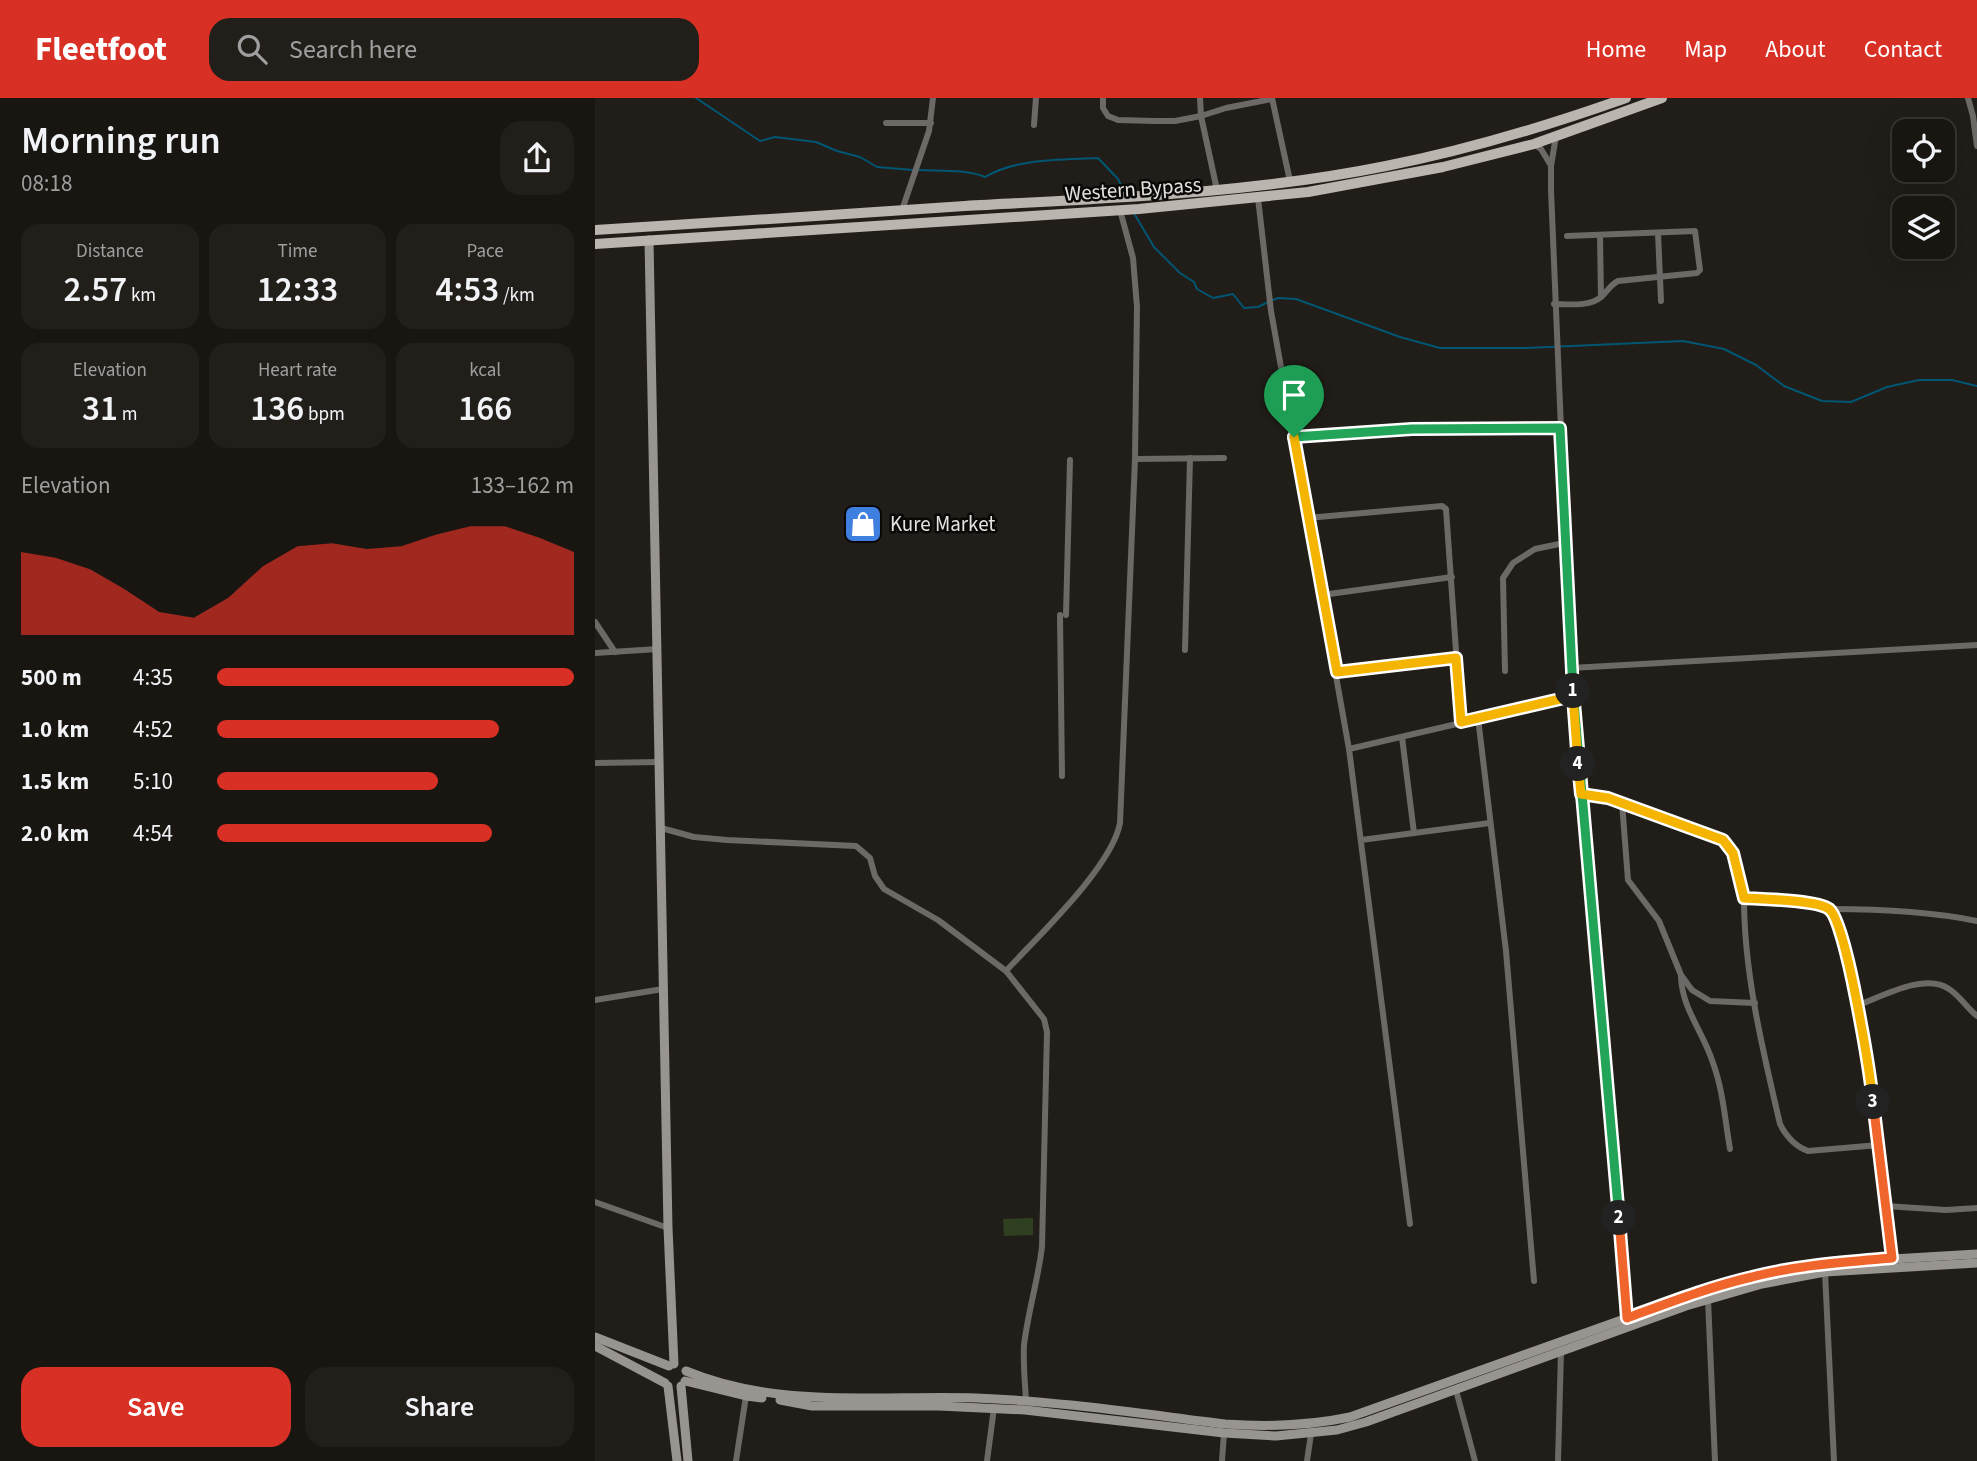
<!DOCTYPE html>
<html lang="en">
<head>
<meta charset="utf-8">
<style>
  body { margin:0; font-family:"Source Sans 3",sans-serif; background:#221f1b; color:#f1f3f6; height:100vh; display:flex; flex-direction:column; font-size:26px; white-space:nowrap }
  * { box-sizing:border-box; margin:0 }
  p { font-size:23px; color:#9f9f9f }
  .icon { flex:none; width:38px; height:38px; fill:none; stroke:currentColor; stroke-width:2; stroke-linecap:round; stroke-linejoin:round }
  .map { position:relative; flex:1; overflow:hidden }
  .panel { display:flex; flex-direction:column; background:#191612; width:595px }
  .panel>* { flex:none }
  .buttons { position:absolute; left:1297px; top:21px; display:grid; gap:14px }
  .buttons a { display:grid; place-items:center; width:63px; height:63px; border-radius:14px; background:#191612; box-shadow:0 7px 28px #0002,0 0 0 2px #373532; font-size:35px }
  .pin { position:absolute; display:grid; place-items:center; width:60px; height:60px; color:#fff; margin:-72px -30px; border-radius:50% 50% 50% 0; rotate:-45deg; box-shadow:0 0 7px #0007 }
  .pin .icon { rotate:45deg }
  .km { position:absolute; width:35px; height:35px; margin:-18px; border-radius:50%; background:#222; color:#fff; font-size:19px; line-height:35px; text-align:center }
  .round { display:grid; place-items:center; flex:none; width:74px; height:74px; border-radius:21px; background:#221f1b }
  .overview { display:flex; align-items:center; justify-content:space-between; height:119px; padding:0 21px }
  h1 { font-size:38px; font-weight:600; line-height:52px }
  .stats { display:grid; grid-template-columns:repeat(3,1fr); gap:10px; height:119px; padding:7px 21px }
  .stats div { display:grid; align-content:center; border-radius:18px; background:#221f1b; text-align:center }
  .stats b { font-size:35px; font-weight:600 }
  .stats small { font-size:19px; font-weight:400 }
  .stats p { font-size:19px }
  .chart { height:196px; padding:14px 21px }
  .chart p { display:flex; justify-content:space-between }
  .chart svg { width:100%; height:126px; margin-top:7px; fill:#d93025; opacity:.7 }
  .action { display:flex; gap:14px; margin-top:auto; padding:14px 21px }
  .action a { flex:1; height:80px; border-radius:21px; background:#d93025; color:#fff; font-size:28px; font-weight:600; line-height:80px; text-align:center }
  .action a+a { background:#221f1b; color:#f1f3f6 }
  ul { padding:0 21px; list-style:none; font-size:23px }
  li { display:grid; grid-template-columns:112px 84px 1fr; align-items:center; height:52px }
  li i { height:18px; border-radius:9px; background:#d93025 }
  header { display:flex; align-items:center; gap:42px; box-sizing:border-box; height:98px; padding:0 35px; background:#d93025; color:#fff }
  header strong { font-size:33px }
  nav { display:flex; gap:38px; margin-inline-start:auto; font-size:24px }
  .search { width:490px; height:63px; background:#221f1b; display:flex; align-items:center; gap:18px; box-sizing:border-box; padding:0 24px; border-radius:21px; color:#9f9f9f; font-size:26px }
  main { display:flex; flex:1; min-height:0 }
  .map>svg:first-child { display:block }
  .green { fill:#2f4020 }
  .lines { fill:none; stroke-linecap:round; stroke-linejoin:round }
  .stream { stroke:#005673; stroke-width:2 }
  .street { stroke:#6c6967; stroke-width:6 }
  .secondary { stroke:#989490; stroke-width:9 }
  .primary { stroke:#bbb5b0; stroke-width:10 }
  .split-1-casing { stroke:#fff; stroke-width:14 }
  .split-2-casing { stroke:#fff; stroke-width:14 }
  .split-3-casing { stroke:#fff; stroke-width:14 }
  .split-4-casing { stroke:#fff; stroke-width:14 }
  .split-5-casing { stroke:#fff; stroke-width:14 }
  .split-1 { stroke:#22a559; stroke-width:9 }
  .split-2 { stroke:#22a559; stroke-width:9 }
  .split-3 { stroke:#f0652b; stroke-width:9 }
  .split-4 { stroke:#f5b400; stroke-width:9 }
  .split-5 { stroke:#f5b400; stroke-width:9 }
  .labels { text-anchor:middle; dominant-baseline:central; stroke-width:5; stroke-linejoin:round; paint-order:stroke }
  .street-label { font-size:21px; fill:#e4e1de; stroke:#090806 }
  .poi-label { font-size:21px; fill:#e4e1de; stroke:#090806; text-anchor:start }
</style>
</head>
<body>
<header>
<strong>Fleetfoot</strong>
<div class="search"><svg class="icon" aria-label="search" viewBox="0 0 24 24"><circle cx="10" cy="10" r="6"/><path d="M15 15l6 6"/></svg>Search here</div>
<nav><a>Home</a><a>Map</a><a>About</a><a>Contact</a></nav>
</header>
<main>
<section class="panel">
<div class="overview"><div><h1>Morning run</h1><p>08:18</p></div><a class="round"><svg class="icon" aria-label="share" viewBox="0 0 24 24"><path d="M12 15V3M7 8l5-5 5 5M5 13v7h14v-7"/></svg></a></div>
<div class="stats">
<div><p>Distance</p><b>2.57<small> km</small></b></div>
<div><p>Time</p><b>12:33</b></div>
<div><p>Pace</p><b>4:53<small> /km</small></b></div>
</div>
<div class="stats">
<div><p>Elevation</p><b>31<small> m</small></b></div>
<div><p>Heart rate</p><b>136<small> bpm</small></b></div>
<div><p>kcal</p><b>166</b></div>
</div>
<div class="chart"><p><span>Elevation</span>133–162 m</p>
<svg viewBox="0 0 160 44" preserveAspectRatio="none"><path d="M0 44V15L10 17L20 21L30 28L40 36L50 38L60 31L70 20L80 13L90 12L100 14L110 13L120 9L130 6L140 6L150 10L160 15V44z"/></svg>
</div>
<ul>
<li><b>500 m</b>4:35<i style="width:100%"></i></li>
<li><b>1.0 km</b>4:52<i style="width:79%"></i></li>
<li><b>1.5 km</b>5:10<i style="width:62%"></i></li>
<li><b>2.0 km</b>4:54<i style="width:77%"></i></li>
</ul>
<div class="action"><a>Save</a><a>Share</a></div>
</section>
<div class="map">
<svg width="1382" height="1363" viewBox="0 0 1382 1363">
  <rect width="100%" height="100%" fill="#211d18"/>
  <path class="green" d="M438,1120V1137L409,1138L408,1121Z"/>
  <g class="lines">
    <g class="stream">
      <path d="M101,0L165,43L180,39L221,44L242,53L265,59L282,69L318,72"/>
      <path d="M324,72C345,73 372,71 390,79C422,60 467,62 503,60L523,81L530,96"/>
      <path d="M540,117L559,149L585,175L599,184L602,191L618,200L638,196L649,210L663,209L673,204"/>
      <path d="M678,202L683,200L701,201L805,239L845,250H932L1088,243L1129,251L1161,267L1189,288L1227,303L1256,304L1292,289L1324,282H1357L1382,288"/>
    </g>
    <g class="street">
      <path d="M508,0V10L513,18L523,22L560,23H580L606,18L631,10L677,1"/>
      <path d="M605,0L606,18L622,92"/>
      <path d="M677,0L695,83"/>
      <path d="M1373,0L1378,18L1382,48"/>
      <path d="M291,25H336"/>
      <path d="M439,27L441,0"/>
      <path d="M961,38L956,68V92L976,570L1033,1224"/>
      <path d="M939,46L946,51L955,66"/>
      <path d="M663,100L676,213L754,651L815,1126"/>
      <path d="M307,112L334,33L338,0"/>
      <path d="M1063,135L1066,203"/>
      <path d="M1005,137L1006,199"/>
      <path d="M959,206C973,206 995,209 1006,199C1012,194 1015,187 1023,183L1102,175L1105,172L1100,133L972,138"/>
      <path d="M699,339L817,331L966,330"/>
      <path d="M540,361L629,360"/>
      <path d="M712,420L847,408L851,411L866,624"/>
      <path d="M727,497L857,479"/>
      <path d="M465,517L467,678"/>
      <path d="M471,517L475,362"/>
      <path d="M0,524L20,554"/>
      <path d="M590,552L595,360"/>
      <path d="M0,555L63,551"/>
      <path d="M976,570L1382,547"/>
      <path d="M910,573L908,480L918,465L940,451L969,445"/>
      <path d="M742,574L861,560"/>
      <path d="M883,620L911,853L939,1183"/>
      <path d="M807,639L819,735"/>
      <path d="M754,651L978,599"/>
      <path d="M0,665L65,664"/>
      <path d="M986,696L1013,700L1128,742L1138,755L1149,800L1228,808L1236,811L1243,821L1274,968L1297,1160"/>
      <path d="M1027,705L1033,782L1064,823L1086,877L1097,892L1115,903L1160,905"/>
      <path d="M66,730L99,739L132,742L261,748L275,760L280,778L289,791L343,822L411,873L449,921L452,934L447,1149C443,1182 433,1214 429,1247C428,1266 430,1284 431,1303"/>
      <path d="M766,742L895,725"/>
      <path d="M1149,800C1149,876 1168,953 1185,1026C1191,1038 1200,1048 1213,1053L1284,1047"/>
      <path d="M1236,811C1285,811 1333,813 1382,823"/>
      <path d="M411,873C442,839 517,769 525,725L540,361L542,209L538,160L525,112"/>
      <path d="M1086,879C1087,911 1109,935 1118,965C1128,992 1130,1022 1135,1051"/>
      <path d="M0,902L68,891"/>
      <path d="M1261,908C1286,899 1330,874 1354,891C1365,898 1372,910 1382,918"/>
      <path d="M0,1104L73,1130"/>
      <path d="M1291,1108L1351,1112L1382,1110"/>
      <path d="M1230,1174L1239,1363"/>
      <path d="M1113,1201L1120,1363"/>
      <path d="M861,1292L880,1363"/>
      <path d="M141,1363L151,1298"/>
      <path d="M392,1363L399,1310"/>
      <path d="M627,1363L629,1335"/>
      <path d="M712,1363L716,1336"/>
      <path d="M963,1363L966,1254"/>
    </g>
    <g class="secondary">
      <path d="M54,142L73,1130L79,1266"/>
      <path d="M0,1239L74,1268"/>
      <path d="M0,1248L70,1285"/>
      <path d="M91,1273C182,1311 284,1297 381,1300C464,1303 548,1316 630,1326C673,1329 713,1328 755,1319L1091,1199L1156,1179L1229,1165L1382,1156"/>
      <path d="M90,1283L151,1298L167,1300"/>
      <path d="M73,1288L82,1363"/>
      <path d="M86,1288L93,1363"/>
      <path d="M185,1302L217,1308H344L430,1312L629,1335L681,1338L742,1332L771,1324L1091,1208L1167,1186L1230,1174L1382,1165"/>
    </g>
    <g class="primary">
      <path d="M0,132C123,125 247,116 370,108C511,100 653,96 791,68C873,52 952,28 1031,0"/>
      <path d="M0,146L544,111L713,94L848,69L939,46L1067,0"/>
    </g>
  </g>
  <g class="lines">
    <defs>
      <path id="split-1" d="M699,339L817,331L965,330L978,593"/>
      <path id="split-2" d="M978,593L1024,1120"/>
      <path id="split-3" d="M1024,1120L1032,1220C1073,1205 1114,1189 1157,1179C1203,1167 1250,1164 1297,1160L1278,1004"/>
      <path id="split-4" d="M983,666L986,696L1013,700L1128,742L1138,755L1149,800C1166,801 1222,802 1234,811C1251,822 1275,976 1278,1004"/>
      <path id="split-5" d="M699,339L742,574L861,560L866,624L978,598L983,666"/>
    </defs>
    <use href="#split-1" class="split-1-casing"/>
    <use href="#split-2" class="split-2-casing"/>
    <use href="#split-3" class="split-3-casing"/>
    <use href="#split-4" class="split-4-casing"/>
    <use href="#split-5" class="split-5-casing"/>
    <use href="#split-1" class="split-1"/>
    <use href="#split-2" class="split-2"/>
    <use href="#split-3" class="split-3"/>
    <use href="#split-4" class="split-4"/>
    <use href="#split-5" class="split-5"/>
  </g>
  <defs>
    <symbol id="shop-square" viewBox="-11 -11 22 22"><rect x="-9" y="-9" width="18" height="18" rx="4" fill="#3f7fe0" stroke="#090806"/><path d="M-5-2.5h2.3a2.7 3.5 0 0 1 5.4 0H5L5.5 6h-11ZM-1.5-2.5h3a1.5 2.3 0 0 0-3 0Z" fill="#fff"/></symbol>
  </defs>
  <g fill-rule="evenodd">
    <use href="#shop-square" x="246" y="404" width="44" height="44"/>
  </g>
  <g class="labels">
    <g class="street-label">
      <text transform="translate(538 91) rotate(-4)">Western Bypass</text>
    </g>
    <g class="poi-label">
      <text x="295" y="426">Kure Market</text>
    </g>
  </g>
</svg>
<div class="buttons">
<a><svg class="icon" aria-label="locate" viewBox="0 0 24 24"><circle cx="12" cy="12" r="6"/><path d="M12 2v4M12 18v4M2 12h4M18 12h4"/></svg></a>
<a><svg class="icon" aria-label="layers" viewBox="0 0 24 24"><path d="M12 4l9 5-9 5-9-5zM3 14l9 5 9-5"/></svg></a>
</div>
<div class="pin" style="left:699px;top:339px;background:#1e9e55"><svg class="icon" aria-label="arrive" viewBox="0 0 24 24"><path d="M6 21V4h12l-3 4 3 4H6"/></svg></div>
<b class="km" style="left:978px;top:593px">1</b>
<b class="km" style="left:1024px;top:1120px">2</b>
<b class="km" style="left:1278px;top:1004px">3</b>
<b class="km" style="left:983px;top:666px">4</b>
</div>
</main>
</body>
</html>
